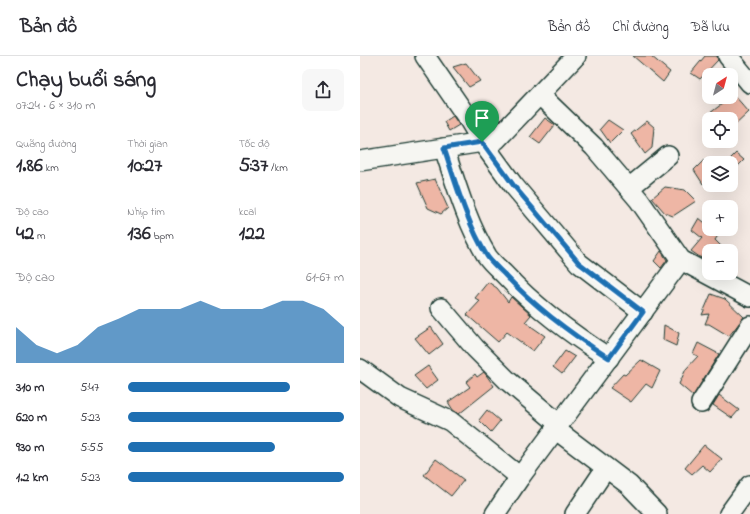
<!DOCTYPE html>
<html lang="vi">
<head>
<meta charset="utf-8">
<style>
  body { margin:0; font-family:"Indie Flower",sans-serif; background:#f7f7f7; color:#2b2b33; height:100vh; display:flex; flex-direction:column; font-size:15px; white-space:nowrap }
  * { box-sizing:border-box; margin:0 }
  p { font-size:13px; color:#7c7c81 }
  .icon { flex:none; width:22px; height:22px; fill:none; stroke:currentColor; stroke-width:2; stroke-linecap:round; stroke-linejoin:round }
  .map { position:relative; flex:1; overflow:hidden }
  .drawer { display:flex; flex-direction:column; background:#fff; width:360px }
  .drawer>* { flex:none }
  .needle { width:26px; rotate:36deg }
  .controls { position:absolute; left:342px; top:12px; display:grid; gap:8px }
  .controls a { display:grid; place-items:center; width:36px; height:36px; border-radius:8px; background:#fff; box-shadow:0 4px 16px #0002; font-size:20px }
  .pin { position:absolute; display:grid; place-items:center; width:34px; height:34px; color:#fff; margin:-41px -17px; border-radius:50% 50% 50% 0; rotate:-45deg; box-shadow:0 0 4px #0007 }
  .pin .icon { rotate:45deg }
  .round { display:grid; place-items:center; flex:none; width:42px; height:42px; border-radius:8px; background:#f7f7f7 }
  .summary { display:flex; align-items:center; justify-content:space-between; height:68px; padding:0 16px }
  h1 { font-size:22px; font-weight:700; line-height:30px }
  .figures { display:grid; grid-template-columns:repeat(3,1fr); gap:6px; height:68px; padding:4px 16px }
  .figures div { display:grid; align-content:center }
  .figures b { font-size:20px; font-weight:700 }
  .figures small { font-size:11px; font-weight:400 }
  .figures p { font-size:11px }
  .chart { height:112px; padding:8px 16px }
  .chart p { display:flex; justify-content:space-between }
  .chart svg { width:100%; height:72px; margin-top:4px; fill:#1f6fb2; opacity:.7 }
  ul { padding:0 16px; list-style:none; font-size:13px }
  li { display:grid; grid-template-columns:64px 48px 1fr; align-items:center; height:30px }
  li i { height:10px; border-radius:5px; background:#1f6fb2 }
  header { display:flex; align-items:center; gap:24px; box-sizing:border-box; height:56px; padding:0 20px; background:#fff; border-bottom:1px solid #e1e1e2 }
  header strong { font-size:19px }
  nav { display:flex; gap:22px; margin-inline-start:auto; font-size:14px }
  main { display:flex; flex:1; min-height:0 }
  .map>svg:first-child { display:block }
  .building { fill:#eeb6a5; stroke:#1f3d34 }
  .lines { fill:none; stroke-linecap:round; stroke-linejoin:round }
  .minor-casing { stroke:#1f3d34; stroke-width:22 }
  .minor { stroke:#f6f6f2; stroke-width:19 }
  .route-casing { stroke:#fff; stroke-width:8 }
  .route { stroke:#1f6fb2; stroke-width:5 }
</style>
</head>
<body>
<header>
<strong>Bản đồ</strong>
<nav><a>Bản đồ</a><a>Chỉ đường</a><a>Đã lưu</a></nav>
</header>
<main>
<section class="drawer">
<div class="summary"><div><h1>Chạy buổi sáng</h1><p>07:24 · 6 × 310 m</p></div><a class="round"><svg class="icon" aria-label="share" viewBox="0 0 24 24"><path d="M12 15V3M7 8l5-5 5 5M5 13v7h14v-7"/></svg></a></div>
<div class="figures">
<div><p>Quãng đường</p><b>1.86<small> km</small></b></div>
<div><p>Thời gian</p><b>10:27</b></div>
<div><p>Tốc độ</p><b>5:37<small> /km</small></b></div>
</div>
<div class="figures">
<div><p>Độ cao</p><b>42<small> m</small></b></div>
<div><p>Nhịp tim</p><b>136<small> bpm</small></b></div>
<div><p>kcal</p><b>122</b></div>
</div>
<div class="chart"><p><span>Độ cao</span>61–67 m</p>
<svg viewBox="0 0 160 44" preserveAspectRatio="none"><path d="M0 44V22L10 33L20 38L30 33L40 22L50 17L60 11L70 11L80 11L90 6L100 11L110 11L120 11L130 6L140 6L150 11L160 22V44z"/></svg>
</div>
<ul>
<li><b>310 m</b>5:47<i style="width:75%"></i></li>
<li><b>620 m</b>5:23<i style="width:100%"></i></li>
<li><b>930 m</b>5:55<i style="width:68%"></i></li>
<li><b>1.2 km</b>5:23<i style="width:100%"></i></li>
</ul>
</section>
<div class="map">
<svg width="390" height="458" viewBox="0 0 390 458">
  <rect width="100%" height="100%" fill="#f4e9e3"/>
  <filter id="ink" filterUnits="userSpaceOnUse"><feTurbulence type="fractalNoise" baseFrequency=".025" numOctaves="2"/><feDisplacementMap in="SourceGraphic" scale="8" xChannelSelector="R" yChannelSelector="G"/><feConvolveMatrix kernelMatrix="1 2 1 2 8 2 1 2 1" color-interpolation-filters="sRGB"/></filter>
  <g filter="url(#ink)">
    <g class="building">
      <path d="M273,0H291L310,16L303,26Z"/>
      <path d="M345,0H357L358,4L340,23L331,17Z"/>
      <path d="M106,7L120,25L109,31L93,11Z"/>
      <path d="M374,39L389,56L371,73V63H356L350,57Z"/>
      <path d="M93,60L99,69L89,75L84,66Z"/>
      <path d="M185,62L195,69L180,88L170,81Z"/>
      <path d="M248,64L263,74L250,87L240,73Z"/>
      <path d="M287,65L294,71L292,92L285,98L271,78Z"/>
      <path d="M376,97L384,104L371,117V102Z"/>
      <path d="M344,104L349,110V122L343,128L334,114Z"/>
      <path d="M75,123L88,152L81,158L68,152L57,127Z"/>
      <path d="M305,131L325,134L336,145L313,160L305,157L292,142Z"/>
      <path d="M339,162L349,170V173H353L359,178L355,184L366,195H346L341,202L331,195L342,182L332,174Z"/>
      <path d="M301,195L307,204L301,212L294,205Z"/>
      <path d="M128,226L137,232L148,246L151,241L171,259L165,266L185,280L173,295L147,276L138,286L107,259L120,245L115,242Z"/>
      <path d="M351,238L365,243L384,261L369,280L349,268H345L349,258L342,259Z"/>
      <path d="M304,269L319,277L316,290L303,284Z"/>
      <path d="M71,271L83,288L69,299L55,282Z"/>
      <path d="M338,287L359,298L333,340L319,328L326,313L338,300L333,298Z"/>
      <path d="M205,295L215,301L202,318L193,311Z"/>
      <path d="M281,304L300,315L292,332L286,328L271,346L250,332L263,318L265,319Z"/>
      <path d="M68,310L78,324L66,333L54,320Z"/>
      <path d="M124,316L134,330L99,358L93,354L88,346L110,331L106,326L115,318L117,321Z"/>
      <path d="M359,339L379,354L372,362L353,349Z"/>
      <path d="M127,354L140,365L131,376L119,364Z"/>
      <path d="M344,389L362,403L350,416L342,409L332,418L325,412Z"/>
      <path d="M76,403L104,424L91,440L64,419Z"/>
    </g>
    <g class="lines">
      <defs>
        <g id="minor">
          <path d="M65,0L109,64L122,86L154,130L219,207L283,256"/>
          <path d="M368,0L390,27"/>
          <path d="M180,39L234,91L279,144L321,204L390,241"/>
          <path d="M84,92C96,128 107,167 127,200C131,206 138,212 144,218C174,250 211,278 249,302"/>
          <path d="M0,105L136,84L216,0"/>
          <path d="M269,132L308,100"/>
          <path d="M81,252L115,292L148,325L199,368"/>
          <path d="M0,313L40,342L90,365L160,421"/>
          <path d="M341,347L390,270"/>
          <path d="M195,373L269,429L297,458"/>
          <path d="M135,458L160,421L321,204"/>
          <path d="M215,458L246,412"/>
          <path d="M369,458L390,429"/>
        </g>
      </defs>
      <use href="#minor" class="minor-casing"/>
      <use href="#minor" class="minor"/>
    </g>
  </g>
  <g class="lines" filter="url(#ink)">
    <defs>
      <path id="route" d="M122,86L154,130L219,207L283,256L249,302C211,278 174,250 144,218C138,212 131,206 127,200C107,167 96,128 84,92Z"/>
    </defs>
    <use href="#route" class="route-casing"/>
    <use href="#route" class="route"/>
  </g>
</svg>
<div class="controls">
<a><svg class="needle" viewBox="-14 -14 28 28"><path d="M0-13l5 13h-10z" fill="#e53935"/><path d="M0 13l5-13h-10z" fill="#7c7c81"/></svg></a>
<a><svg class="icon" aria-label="locate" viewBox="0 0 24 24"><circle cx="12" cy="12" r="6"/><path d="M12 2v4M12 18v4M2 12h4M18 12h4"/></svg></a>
<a><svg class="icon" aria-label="layers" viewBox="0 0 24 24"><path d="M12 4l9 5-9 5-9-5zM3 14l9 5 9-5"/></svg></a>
<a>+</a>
<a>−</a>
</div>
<div class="pin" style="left:122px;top:86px;background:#1e9e55"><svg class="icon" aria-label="arrive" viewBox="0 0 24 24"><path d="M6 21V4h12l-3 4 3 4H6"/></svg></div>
</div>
</main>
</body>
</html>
